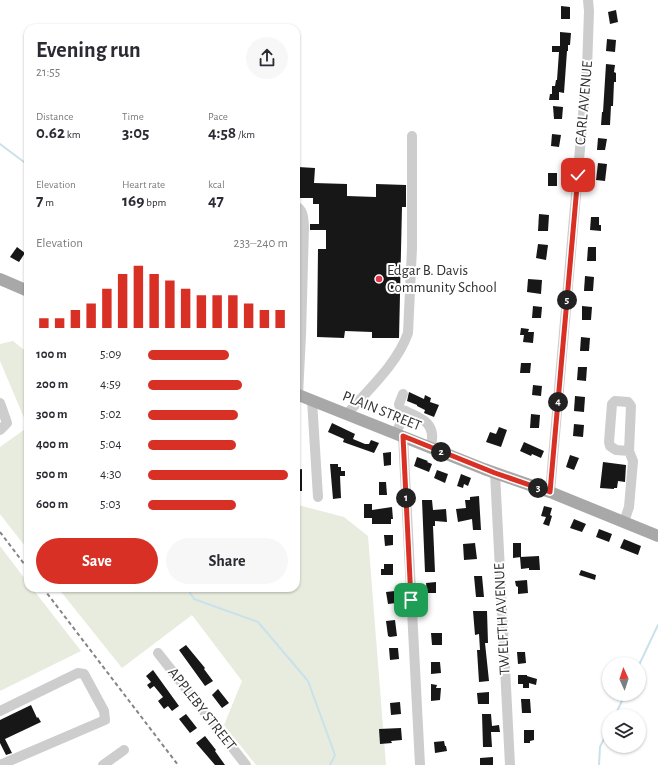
<!DOCTYPE html>
<html lang="en">
<head>
<meta charset="utf-8">
<style>
  body { margin:0; font-family:"Alegreya Sans",sans-serif; background:#f7f7f7; color:#2b2b33; height:100vh; display:flex; flex-direction:column; font-size:15px; white-space:nowrap }
  * { box-sizing:border-box; margin:0 }
  p { font-size:13px; color:#7c7c81 }
  .icon { flex:none; width:22px; height:22px; fill:none; stroke:currentColor; stroke-width:2; stroke-linecap:round; stroke-linejoin:round }
  .map { position:relative; flex:1; overflow:hidden }
  .sheet { position:absolute; left:24px; top:24px; width:276px; height:568px; display:flex; flex-direction:column; background:#fff; border-radius:12px; box-shadow:0 1px 3px #0004 }
  .sheet>* { flex:none }
  .needle { width:26px; rotate:357deg }
  .buttons { position:absolute; left:602px; top:657px; display:grid; gap:8px }
  .buttons a { display:grid; place-items:center; width:44px; height:44px; border-radius:50%; background:#fff; box-shadow:0 1px 3px #0004; font-size:20px }
  .pin { position:absolute; display:grid; place-items:center; width:34px; height:34px; color:#fff; margin:-17px; border-radius:8px; box-shadow:0 2px 6px #0006 }
  .km { position:absolute; width:20px; height:20px; margin:-10px; border-radius:50%; background:#222; color:#fff; font-size:11px; line-height:20px; text-align:center }
  .round { display:grid; place-items:center; flex:none; width:42px; height:42px; border-radius:21px; background:#f7f7f7 }
  .head { display:flex; align-items:center; justify-content:space-between; height:68px; padding:0 12px }
  h1 { font-size:22px; font-weight:700; line-height:30px }
  .metrics { display:grid; grid-template-columns:repeat(3,1fr); gap:6px; height:68px; padding:4px 12px }
  .metrics div { display:grid; align-content:center }
  .metrics b { font-size:17px; font-weight:700 }
  .metrics small { font-size:11px; font-weight:400 }
  .metrics p { font-size:11px }
  .chart { height:112px; padding:8px 12px }
  .chart p { display:flex; justify-content:space-between }
  .chart svg { width:100%; height:72px; margin-top:4px; stroke:#d93025; stroke-width:6 }
  .action { display:flex; gap:8px; margin-top:auto; padding:8px 12px }
  .action a { flex:1; height:46px; border-radius:24px; background:#d93025; color:#fff; font-size:16px; font-weight:700; line-height:46px; text-align:center }
  .action a+a { background:#f7f7f7; color:#2b2b33 }
  ul { padding:0 12px; list-style:none; font-size:13px }
  li { display:grid; grid-template-columns:64px 48px 1fr; align-items:center; height:30px }
  li i { height:10px; border-radius:5px; background:#d93025 }
  .map>svg:first-child { display:block }
  .green { fill:#e7ecde }
  .lines { fill:none; stroke-linecap:round; stroke-linejoin:round }
  .stream { stroke:#cae1ec; stroke-width:2 }
  .building { fill:#171717 }
  .minor { stroke:#cdcdcd; stroke-width:10 }
  .major { stroke:#a8a8a8; stroke-width:12 }
  .rail { stroke:#858585; stroke-width:2; stroke-dasharray:4 3; stroke-linecap:butt }
  .route-casing { stroke:#fff; stroke-width:8 }
  .route { stroke:#d93025; stroke-width:5 }
  .poi-dot { fill:#e3354e; stroke:#fff; stroke-width:1.5 }
  .labels { text-anchor:middle; dominant-baseline:central; stroke-width:4; stroke-linejoin:round; paint-order:stroke }
  .street-label { font-size:15px; fill:#303030; stroke:#fff }
  .poi-label { font-size:15px; fill:#303030; stroke:#fff; text-anchor:start }
</style>
</head>
<body>
<div class="map">
<svg width="658" height="765" viewBox="0 0 658 765">
  <rect width="100%" height="100%" fill="#fff"/>
  <g class="green">
    <path d="M13,341L28,353V550L0,514V447L28,427L0,361V344Z"/>
    <path d="M296,503L298,505L344,517L368,536L386,765H256L224,725L242,681L192,615L122,668L58,588H296Z"/>
    <path d="M0,546L28,583V588H32L81,651L0,691Z"/>
  </g>
  <g class="lines">
    <g class="stream">
      <path d="M0,144L28,165"/>
      <path d="M187,588L194,599L258,622L308,681L335,755L330,765"/>
      <path d="M639,665L658,625"/>
      <path d="M615,716L625,694"/>
      <path d="M599,765L600,747L609,728"/>
    </g>
  </g>
  <g class="building">
    <path d="M561,6L570,7V19H561Z"/>
    <path d="M616,10L618,22L610,24L608,12Z"/>
    <path d="M560,32L571,33L570,45H568V51H567L564,93L559,92V100H549L550,94H552V86H555L556,80H557L559,52H552V46H560Z"/>
    <path d="M607,39L616,40L615,52L606,51Z"/>
    <path d="M606,64L615,65L614,72L616,73V82H614L613,106H611L610,125H601L602,112H603Z"/>
    <path d="M553,106L563,107L562,119H554Z"/>
    <path d="M552,134L561,135L559,147L551,146Z"/>
    <path d="M598,138L607,139L605,150H597Z"/>
    <path d="M598,163L607,164L605,181L596,180Z"/>
    <path d="M298,167L315,168L314,183L347,184V196L376,197V184L406,185V207H402L399,338H372V332L345,331L344,338L317,337L318,249H326V230H310V224H319V204H313V198H298Z"/>
    <rect x="548" y="173" width="9" height="13"/>
    <path d="M539,214L549,215L548,231H538Z"/>
    <path d="M591,217H599V225H601V231L590,230Z"/>
    <path d="M538,244L548,245L546,260L536,258Z"/>
    <path d="M17,247L25,253L19,262L10,257Z"/>
    <path d="M588,247H596V261H587Z"/>
    <path d="M585,276L594,277L593,291H584Z"/>
    <path d="M528,279L542,280L541,294L527,292Z"/>
    <path d="M533,306L542,307L541,318H532Z"/>
    <path d="M582,306L592,307L591,320H582Z"/>
    <path d="M521,328L529,329L528,332H534L533,343L523,342L524,335H520Z"/>
    <path d="M581,337L590,338L589,351H580Z"/>
    <path d="M521,363H531L530,373H520Z"/>
    <path d="M578,367H587L586,381L577,380Z"/>
    <path d="M533,385L542,386L541,396L532,395Z"/>
    <path d="M409,392L424,399L425,395L431,398L430,402L439,405L434,417L424,413L425,410L417,406V405L407,401Z"/>
    <path d="M575,396L585,397L584,412L574,411Z"/>
    <path d="M531,414L540,415L539,428H530Z"/>
    <path d="M332,423L355,434L353,439L365,444H369L371,440L379,443L374,453L343,442L344,439L328,432Z"/>
    <path d="M574,424L584,425L583,437L573,436Z"/>
    <path d="M499,427L507,430L501,447L486,442L490,432L496,434Z"/>
    <path d="M524,442L544,451L541,458L532,454L531,456L520,451Z"/>
    <path d="M391,452V465L384,466L383,453Z"/>
    <path d="M570,455L579,458L574,470L566,467Z"/>
    <path d="M417,457L428,461L427,462L432,464L429,472L414,466Z"/>
    <path d="M603,462L626,465L625,482L618,481L617,488H614V489L600,488Z"/>
    <path d="M330,464H338V467H341V471H345V476H340L341,498L333,499Z"/>
    <path d="M302,469V491H296V470Z"/>
    <path d="M437,470L448,474L445,483L434,478Z"/>
    <path d="M461,474L471,478L468,486L464,484L463,488L457,486Z"/>
    <path d="M379,482H386L387,495H379Z"/>
    <path d="M479,496L481,530H473L472,519L458,522L456,509L466,508L465,500H470V497Z"/>
    <path d="M422,500H432L433,510L446,509L447,522L435,521V526H433L435,572H425Z"/>
    <path d="M364,504H372V510L392,507L393,519H391V524H372V518H364Z"/>
    <path d="M544,506L552,508L550,515L552,516L549,526L543,524L546,517L541,516Z"/>
    <path d="M574,519L586,524L582,532L570,528Z"/>
    <path d="M599,529L612,534L609,542L596,537Z"/>
    <path d="M384,535H393V545L385,546Z"/>
    <path d="M624,539L641,546L638,555L620,548Z"/>
    <path d="M475,543L477,559L464,560L463,544Z"/>
    <path d="M513,543H521V557L513,558Z"/>
    <path d="M539,556L540,570H529V568L521,569L520,557Z"/>
    <path d="M384,564H393V575H381V569H384Z"/>
    <path d="M581,570L596,575L595,580L579,575Z"/>
    <path d="M474,576H482L484,597H476Z"/>
    <path d="M527,580L528,593L518,594V587L516,586L515,581Z"/>
    <path d="M436,582V593H427L426,583Z"/>
    <path d="M395,591L396,603L388,604L386,592Z"/>
    <path d="M473,611H487L488,643H485L489,681L479,682L477,650H480L479,634L475,635Z"/>
    <path d="M395,620L397,636L390,637L388,636L386,621Z"/>
    <path d="M431,633H442V645H432Z"/>
    <path d="M186,645L205,668L204,669L213,681L205,686L179,650Z"/>
    <path d="M389,648H398L399,659L390,660Z"/>
    <path d="M517,652H525L526,663L518,664Z"/>
    <path d="M431,662H440L441,673L431,674Z"/>
    <path d="M153,670L179,706L172,711L168,706L164,709L158,701L163,697L154,686L150,689L147,685L151,682L146,676Z"/>
    <path d="M518,675H527V676L537,679L536,685L529,683V688H523V684H518Z"/>
    <path d="M431,684L437,685L436,688H441L440,700L431,701Z"/>
    <path d="M218,689L229,703L222,708L212,695Z"/>
    <path d="M489,692V704H478L477,693Z"/>
    <path d="M521,699H530L531,713H522Z"/>
    <path d="M400,702L401,714L391,715L390,703Z"/>
    <path d="M31,705L37,718L38,717L41,722L5,739L12,753L6,755L0,743V720Z"/>
    <path d="M186,714L197,728L190,733L179,719Z"/>
    <path d="M482,714H491L492,726L499,725L500,732H491L492,747H483Z"/>
    <path d="M401,728L402,740L391,741L392,743L380,744L379,729Z"/>
    <path d="M524,730H534V740L530,741V743H524Z"/>
    <path d="M205,736L216,750L215,751L225,765H215L196,743Z"/>
    <path d="M444,741L445,746H446L447,751L435,753L434,742Z"/>
    <path d="M493,757V765H480V758Z"/>
  </g>
  <g class="lines">
    <g class="minor">
      <path d="M296,206C304,211 303,218 304,226L301,335L298,395"/>
      <path d="M403,394L399,404L400,409C419,417 439,422 430,448"/>
      <path d="M312,400L318,497"/>
      <path d="M0,403L7,423L0,430"/>
      <path d="M347,414C369,389 397,364 408,333L412,248V136"/>
      <path d="M396,433L406,411"/>
      <path d="M403,436L420,765"/>
      <path d="M495,473L510,765"/>
      <path d="M550,492L587,69L589,11L588,0"/>
      <path d="M624,522L629,507L633,461L629,451L631,406L628,402L615,401L612,404L609,442L610,446L616,450L629,451"/>
      <path d="M158,653L246,765"/>
      <path d="M0,711L78,673L84,674L104,711L105,720L0,765"/>
      <path d="M103,765L124,750"/>
    </g>
    <g class="major">
      <path d="M0,279L28,291"/>
      <path d="M296,394L484,469L550,492L658,536"/>
    </g>
    <g class="rail">
      <path d="M0,532L28,569"/>
      <path d="M43,588L178,765"/>
    </g>
  </g>
  <g class="lines">
    <defs>
      <path id="route" d="M411,600L403,436L495,473L550,492L578,175"/>
    </defs>
    <use href="#route" class="route-casing"/>
    <use href="#route" class="route"/>
  </g>
  <circle class="poi-dot" cx="379" cy="279" r="4"/>
  <g class="labels">
    <g class="street-label">
      <text transform="translate(584 103) rotate(-85)">CARL AVENUE</text>
      <text transform="translate(382 411) rotate(22)">PLAIN STREET</text>
      <text transform="translate(502 619) rotate(-93)">TWELFTH AVENUE</text>
      <text transform="translate(202 709) rotate(52)">APPLEBY STREET</text>
    </g>
    <g class="poi-label">
      <text x="387" y="270">Edgar B. Davis<tspan x="387" dy="17">Community School</tspan></text>
    </g>
  </g>
</svg>
<div class="buttons">
<a><svg class="needle" viewBox="-14 -14 28 28"><path d="M0-13l5 13h-10z" fill="#e53935"/><path d="M0 13l5-13h-10z" fill="#7c7c81"/></svg></a>
<a><svg class="icon" aria-label="layers" viewBox="0 0 24 24"><path d="M12 4l9 5-9 5-9-5zM3 14l9 5 9-5"/></svg></a>
</div>
<div class="pin" style="left:411px;top:600px;background:#1e9e55"><svg class="icon" aria-label="arrive" viewBox="0 0 24 24"><path d="M6 21V4h12l-3 4 3 4H6"/></svg></div>
<div class="pin" style="left:578px;top:175px;background:#d93025"><svg class="icon" aria-label="check" viewBox="0 0 24 24"><path d="M5 12l5 5 9-10"/></svg></div>
<b class="km" style="left:406px;top:498px">1</b>
<b class="km" style="left:441px;top:452px">2</b>
<b class="km" style="left:538px;top:488px">3</b>
<b class="km" style="left:558px;top:402px">4</b>
<b class="km" style="left:567px;top:300px">5</b>
<section class="sheet">
<div class="head"><div><h1>Evening run</h1><p>21:55</p></div><a class="round"><svg class="icon" aria-label="share" viewBox="0 0 24 24"><path d="M12 15V3M7 8l5-5 5 5M5 13v7h14v-7"/></svg></a></div>
<div class="metrics">
<div><p>Distance</p><b>0.62<small> km</small></b></div>
<div><p>Time</p><b>3:05</b></div>
<div><p>Pace</p><b>4:58<small> /km</small></b></div>
</div>
<div class="metrics">
<div><p>Elevation</p><b>7<small> m</small></b></div>
<div><p>Heart rate</p><b>169<small> bpm</small></b></div>
<div><p>kcal</p><b>47</b></div>
</div>
<div class="chart"><p><span>Elevation</span>233–240 m</p>
<svg viewBox="0 0 160 44" preserveAspectRatio="none"><path d="M5 44V38M15 44V38M25 44V33M35 44V29M45 44V20M55 44V11M65 44V6M75 44V11M85 44V15M95 44V20M105 44V24M115 44V24M125 44V24M135 44V29M145 44V33M155 44V33"/></svg>
</div>
<ul>
<li><b>100 m</b>5:09<i style="width:58%"></i></li>
<li><b>200 m</b>4:59<i style="width:67%"></i></li>
<li><b>300 m</b>5:02<i style="width:64%"></i></li>
<li><b>400 m</b>5:04<i style="width:63%"></i></li>
<li><b>500 m</b>4:30<i style="width:100%"></i></li>
<li><b>600 m</b>5:03<i style="width:63%"></i></li>
</ul>
<div class="action"><a>Save</a><a>Share</a></div>
</section>
</div>
</body>
</html>
